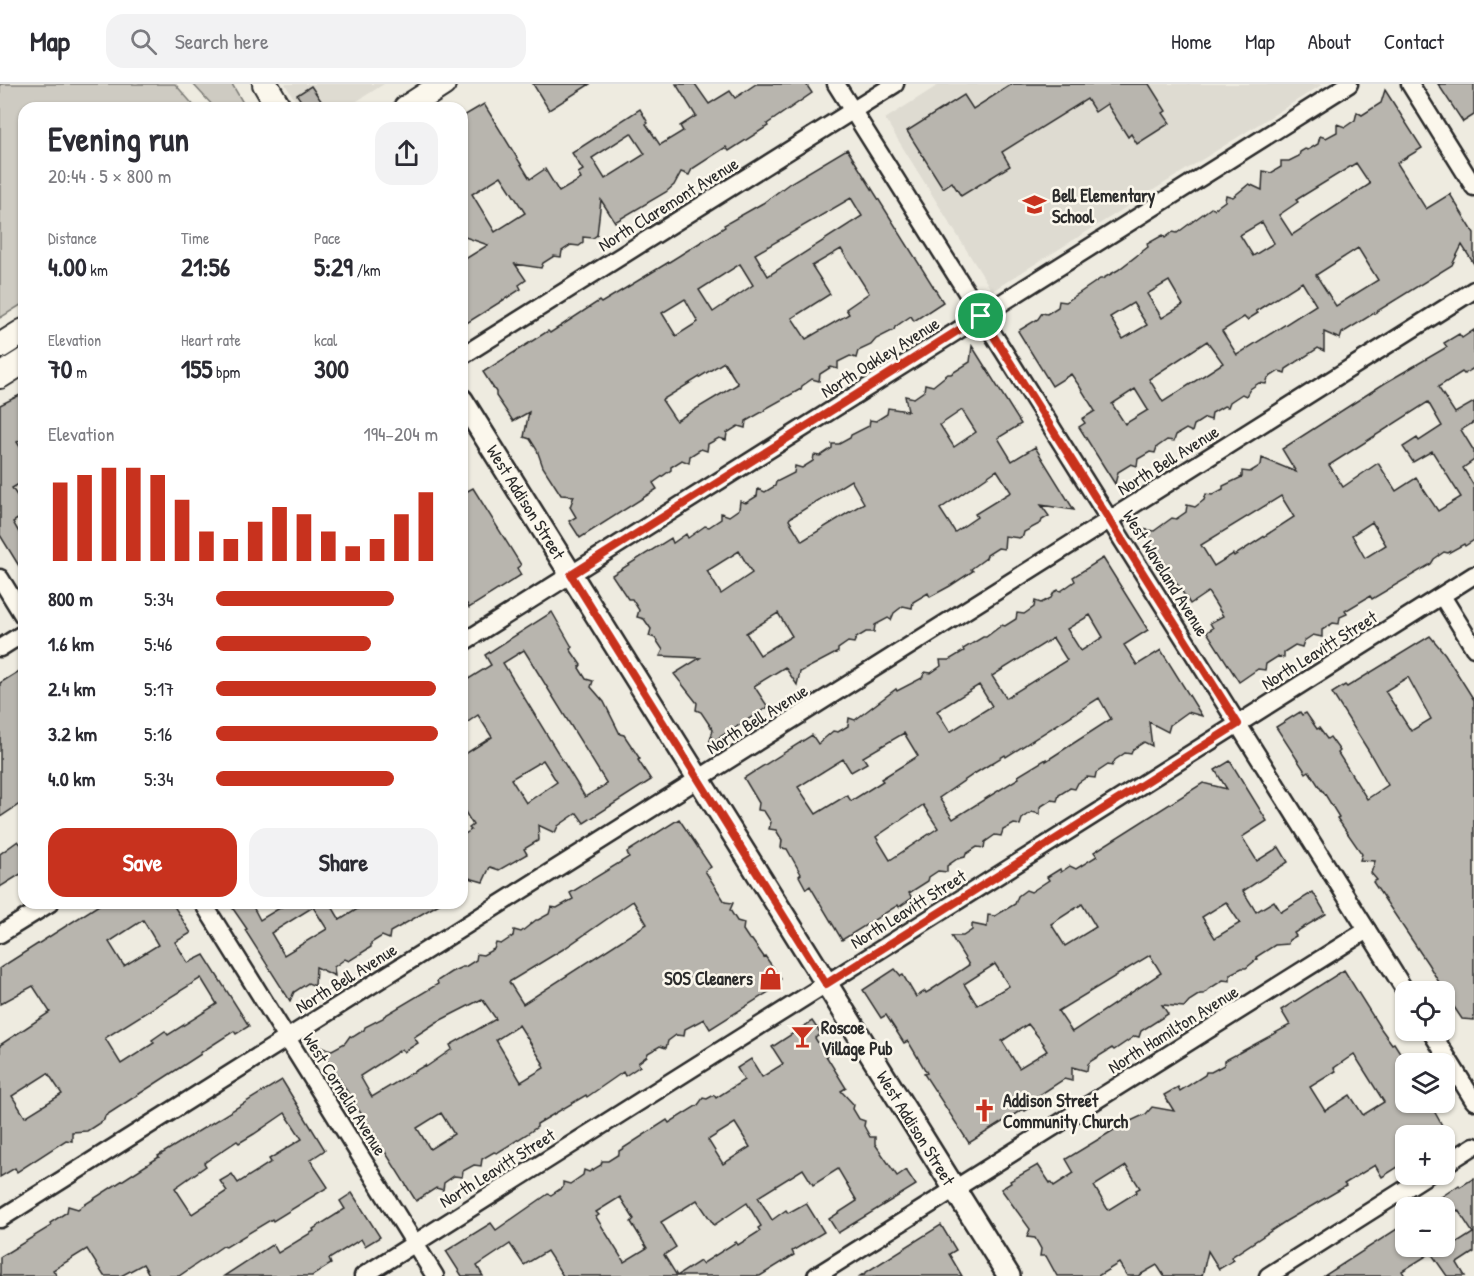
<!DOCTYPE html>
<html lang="en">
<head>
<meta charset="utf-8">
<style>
  body { margin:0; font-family:"Patrick Hand",sans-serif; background:#f2f2f3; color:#2b2b33; height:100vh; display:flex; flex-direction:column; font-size:22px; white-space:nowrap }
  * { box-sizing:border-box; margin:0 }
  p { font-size:20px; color:#7c7c81 }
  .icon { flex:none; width:33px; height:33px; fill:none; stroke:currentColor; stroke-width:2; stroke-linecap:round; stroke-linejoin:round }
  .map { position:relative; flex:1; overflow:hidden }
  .sheet { position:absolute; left:18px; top:18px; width:450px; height:807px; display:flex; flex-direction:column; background:#fff; border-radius:18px; box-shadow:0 2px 4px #0004 }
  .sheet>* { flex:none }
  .buttons { position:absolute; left:1395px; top:897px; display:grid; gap:12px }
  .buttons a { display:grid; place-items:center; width:60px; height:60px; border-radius:12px; background:#fff; box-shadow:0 2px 4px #0004; font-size:30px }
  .pin { position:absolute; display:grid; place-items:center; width:51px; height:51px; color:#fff; margin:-26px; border:3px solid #fff; border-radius:50%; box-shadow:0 2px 6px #0007 }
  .round { display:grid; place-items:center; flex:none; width:63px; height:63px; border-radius:18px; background:#f2f2f3 }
  .head { display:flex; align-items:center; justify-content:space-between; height:102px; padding:0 30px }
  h1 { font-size:33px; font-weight:800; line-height:45px }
  .metrics { display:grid; grid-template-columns:repeat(3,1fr); gap:9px; height:102px; padding:6px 30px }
  .metrics div { display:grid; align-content:center }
  .metrics b { font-size:26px; font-weight:800 }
  .metrics small { font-size:16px; font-weight:400 }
  .metrics p { font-size:16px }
  .chart { height:168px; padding:12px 30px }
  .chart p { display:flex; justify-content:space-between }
  .chart svg { width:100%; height:108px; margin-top:6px; stroke:#c8321e; stroke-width:6 }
  .button { display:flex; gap:12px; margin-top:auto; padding:12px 30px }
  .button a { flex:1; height:69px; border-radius:18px; background:#c8321e; color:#fff; font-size:24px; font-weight:800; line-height:69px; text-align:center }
  .button a+a { background:#f2f2f3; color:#2b2b33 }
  ul { padding:0 30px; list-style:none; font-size:20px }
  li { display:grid; grid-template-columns:96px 72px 1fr; align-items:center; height:45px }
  li i { height:15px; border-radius:8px; background:#c8321e }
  header { display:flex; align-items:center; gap:36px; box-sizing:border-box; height:84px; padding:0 30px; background:#fff; border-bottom:2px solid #e1e1e2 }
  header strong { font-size:28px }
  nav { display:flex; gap:33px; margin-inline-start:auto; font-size:21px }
  .search { width:420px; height:54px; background:#f2f2f3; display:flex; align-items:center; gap:15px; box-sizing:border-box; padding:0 21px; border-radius:18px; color:#7c7c81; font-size:22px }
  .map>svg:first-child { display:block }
  .built { fill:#dedbd1 }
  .green { fill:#cecbc2; stroke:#7c7b76; stroke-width:1.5 }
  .building { fill:#b8b5ae; stroke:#2b2b2b; stroke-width:1.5; fill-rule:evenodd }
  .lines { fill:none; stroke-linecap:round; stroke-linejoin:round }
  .minor-casing { stroke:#2b2b2b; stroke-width:21 }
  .tertiary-casing { stroke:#2b2b2b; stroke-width:26 }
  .secondary-casing { stroke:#2b2b2b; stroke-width:28 }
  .minor { stroke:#fbf7ec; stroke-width:16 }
  .tertiary { stroke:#fbf7ec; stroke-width:21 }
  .secondary { stroke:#fbf7ec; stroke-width:24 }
  .route-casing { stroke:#fff; stroke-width:12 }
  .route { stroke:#c8321e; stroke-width:8 }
  .labels { text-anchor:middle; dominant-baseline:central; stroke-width:5; stroke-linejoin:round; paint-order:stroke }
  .poi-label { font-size:18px; font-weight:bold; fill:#2b2b2b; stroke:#fbf7ec; text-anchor:start }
  .street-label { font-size:18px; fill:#2b2b2b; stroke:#fbf7ec }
</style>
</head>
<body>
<header>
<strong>Map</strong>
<div class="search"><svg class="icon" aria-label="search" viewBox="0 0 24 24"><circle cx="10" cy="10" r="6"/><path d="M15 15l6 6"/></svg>Search here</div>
<nav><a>Home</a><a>Map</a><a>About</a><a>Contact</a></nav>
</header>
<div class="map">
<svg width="1474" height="1192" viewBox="0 0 1474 1192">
  <rect width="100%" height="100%" fill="#eeebe0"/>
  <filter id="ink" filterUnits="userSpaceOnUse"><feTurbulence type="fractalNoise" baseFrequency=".0167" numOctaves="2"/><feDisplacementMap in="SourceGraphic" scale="12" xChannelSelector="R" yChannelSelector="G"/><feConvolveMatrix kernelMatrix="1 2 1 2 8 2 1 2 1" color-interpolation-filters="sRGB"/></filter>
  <g filter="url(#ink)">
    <g class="built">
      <path d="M285,0H384L346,24H300Z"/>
      <path d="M940,0H1323L992,207L885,35Z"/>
    </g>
    <g class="green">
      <path d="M0,0H175L196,24H24V219L0,234Z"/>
      <path d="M193,0H232L246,24H215Z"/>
    </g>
    <g class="building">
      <path d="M533,0H590L549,26Z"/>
      <path d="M676,0H695L709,20L730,7L735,14L756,0H806L812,9L767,40L768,42L729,67L726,63L692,85L689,91L681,88L674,101L666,108L615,138L601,116L597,151L593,154L583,153V159L579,162L571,161L562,167L561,173L554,172L543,179L541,184L515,180L526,196L519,201L521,205L462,242V177L488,161L462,152V33L484,20L530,95L545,85L559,108L581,95L578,89L583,86L572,69L640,25L648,39L646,40L660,61L683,47L680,42L696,32ZM631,49L645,70L605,95L592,74ZM501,92L525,129L495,148L472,110Z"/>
      <path d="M1012,0H1149L1166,27L1163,29L1170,39L1137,60L1131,50L1128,53L1107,20L1095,28L1087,15L1002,68L1010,82L961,112L952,98L943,104L907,47L964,11L973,25Z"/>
      <path d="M1438,0H1474V31L1463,38Z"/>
      <path d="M311,2L326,24H306L297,11Z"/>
      <path d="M1385,6L1422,64L1397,79L1426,125L1450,110L1474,149V180L1462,161L1452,181L1342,249L1340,255L1324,248V267L1318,264L1286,285L1285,289L1279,287L1268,294L1266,300L1259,299L1250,305L1246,312L1242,310L1230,318L1228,323L1224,322L1212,329L1211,336L1205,334L1194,341L1192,348L1186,345L1176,351L1174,357L1167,356L1157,363L1155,369L1150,368L1138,375L1137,382L1131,380L1118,388L1115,400L1079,343L1085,339L1082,335L1095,327L1080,303L1071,290L1052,302L1018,247L1038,235L1042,229L1047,230L1058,223L1059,217L1066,218L1100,195H1102L1118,186L1148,163L1147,160L1163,151L1165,154L1173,148L1177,149L1211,124L1214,125L1225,117L1226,111L1233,113L1249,100L1262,106L1263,87L1271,89L1281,83V77H1289L1299,72L1300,68L1305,65L1308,66L1318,60L1320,52L1326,54L1337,48V40L1345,43L1355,36L1357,28L1362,31L1381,19ZM1356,79L1370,100L1292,151L1279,131L1298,118L1296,116ZM1262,138L1274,159L1253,172L1240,151ZM1358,164L1378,196L1336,222L1316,191ZM1169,197L1183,221L1162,234L1147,210ZM1302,198L1316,221L1237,271L1222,247L1244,233L1247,236L1258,229L1256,227ZM1133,219L1147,241L1123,255L1110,233ZM1207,257L1223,279L1163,318L1149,295ZM1135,305L1148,326L1125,340L1112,320Z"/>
      <path d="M847,65L943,218L914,237L911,232L895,243L894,246L876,255L871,261L858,267L856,274L850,272L838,278V285L831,283L820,290L819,297L812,295L802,302L801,305L765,325L764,327L746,337L745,344L738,342L727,349L726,356L719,354L708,360L707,367L701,365L690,372L689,379L682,376L671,383V386L653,399L657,405L580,454L569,437L576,433L570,423L574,412L561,411L543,383L537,366L530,355L524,353L529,328L513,337L496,312V308L483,288L548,247L550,249L599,217L601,219L669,178L725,143L724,141L763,119L790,99ZM851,114L862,132L768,192L755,170ZM841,165L869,209L846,225L849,230L806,255L792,234L830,210L812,182ZM740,180L753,201L713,228L699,206ZM685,215L698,238L676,252L662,229ZM724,278L738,300L676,337L662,316Z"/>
      <path d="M1474,246V284L1464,290L1462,288L1438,303L1455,329L1474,318V338L1461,346L1474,367V376L1463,384L1474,402V456L1465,462L1464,460L1448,469L1444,468L1434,475L1431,480L1372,515L1370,512L1345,527L1347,530L1340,533L1339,540L1333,539L1322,546V553L1313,551L1304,557L1302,563L1295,561L1284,568V574L1277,573L1266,580L1265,586L1258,585L1239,598L1207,548L1213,544L1210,539L1223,532L1208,508L1190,520L1142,445L1154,447L1172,434L1176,435L1186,428L1187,421L1195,423L1204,416L1206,410L1212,411L1223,405V402L1242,393V387L1250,388L1261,381L1262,374L1296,388L1282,365L1385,299L1447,263L1444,259L1459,250L1462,254ZM1428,318L1442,342L1419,357L1417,354L1403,363L1413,378L1432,367L1461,413L1438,427L1416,394L1396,407L1378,379L1343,403L1329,381L1331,380ZM1281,412L1294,433L1234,472L1233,470L1214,482L1201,461ZM1372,438L1386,461L1365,474L1352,451Z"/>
      <path d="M972,262L1021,340L998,354L1012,377L1035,363L1074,426L1041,421L1049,432L1042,436L1041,439L1024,448L1023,452L1019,454L1005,452L1004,465L998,464L987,471L986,474L971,485L973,487L950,502L930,513L928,509L913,518L912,524L903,522L894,529L891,536L888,534L875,541L874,548H866L856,554L854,559L848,558L838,565V568L800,588L797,601L785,583L754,602L768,623L709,660L713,646L701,628L696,626L697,619L674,590L700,574L660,572L663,566L655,554L649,552L651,545L644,535L637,533L639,526L632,515H628L612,491L671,454L673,459L686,450L688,454L705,442L709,443L721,435V429L729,432L739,425L740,417L746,419L757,412L758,405L765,408L775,402L776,398L794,389L795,382L802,384L813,377L814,371L820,372L832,364V360H839L850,354L851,351L869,342L870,336L876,337L887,330L888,324L908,327L905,312L914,314L924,307L925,300L933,302L948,290H951L970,278ZM962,326L976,348L954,363L940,341ZM997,386L1011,408L975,430L977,433L955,448L940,425ZM851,396L864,419L802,457L789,436L790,434ZM739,467L752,489L721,510L707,487ZM778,529L792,552L760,571L746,549Z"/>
      <path d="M24,309V354L17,358L24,369V397L12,404L24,422V431L13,438L24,457V490L0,451V321Z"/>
      <path d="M473,404L521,481L517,484L521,491L469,524L467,520L462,524V410Z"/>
      <path d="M1103,474L1148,546L1124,561L1137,581L1161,566L1202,632L1188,628L1170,641L1168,648L1149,638L1152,662L1144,658L1133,665L1131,670L1125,669L1115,676L1112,682L1108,681L1096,689L1095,694L1087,693L1078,699L1075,705L1070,704L1059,711L1057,717L1051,716L1040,723V730L1032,728L1022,735L1020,741L1014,740L1003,746L1001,752L995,751L985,758L984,764L977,763L966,770L965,773L957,775L947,782V788L938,787L929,793L928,797L909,809L912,814L899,823L898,821L842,856L810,802L806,805L799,792L801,790L787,765L781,764L782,756L776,746L769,745L771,738L764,727L758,726L759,719L744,694L812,651L818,660L833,647L838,648L848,642L849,634L855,636L896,605L897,607L922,594L925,588L931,589L941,582L940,576H949L964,567L963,565L983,553H986L1002,541L1005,542L1016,535L1017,529L1024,530L1034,523L1035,517L1041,519L1051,514L1054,508L1058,506L1061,507L1075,497L1073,493ZM1090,531L1103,553L1081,567L1067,545ZM1053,554L1067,576L1006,614L992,592ZM979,601L992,622L950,648L937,627ZM1099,614L1111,635L1046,677V675L1018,692L1019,694L953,735L939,714L974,690L1005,671L1006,673ZM904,649L918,672L881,695L883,697L851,717L847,711L816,730L798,703L843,675L851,688L867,679L863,673ZM923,721L938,744L890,776L876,753Z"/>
      <path d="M552,528L572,563L570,565L581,581L579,584L586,595L593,597L591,603L604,618L620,650L624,651L640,675L638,676L651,696L584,739L577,729L558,742L555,749L538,741L539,756L524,765L527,770L499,786L490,783L483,798L462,792V752L471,746L469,744L473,741L462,723V672L492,653L478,631L462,642V595L467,596L491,581L485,571ZM524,566L607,700L585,713L503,579ZM543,676L557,698L526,719L511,695Z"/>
      <path d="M1430,552L1445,570L1474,616V936L1462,935L1452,920L1428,880L1373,798L1377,796L1371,789L1375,777L1360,776L1362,770L1337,734L1339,733L1323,707H1322L1309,687L1306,689L1276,643L1300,628L1302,631L1306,629L1317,645L1319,644L1327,655L1330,653L1340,667L1338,669L1367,715L1388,701L1368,666L1332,609L1345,601L1347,603ZM1408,593L1431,635L1411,647L1385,607Z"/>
      <path d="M24,584V717L0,733V599Z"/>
      <path d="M1230,677L1267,737L1242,753L1257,777L1279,763L1288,778L1243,807L1256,828L1274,817L1281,828L1313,808L1326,830L1294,849L1296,852L1289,856L1288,860L1275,861L1256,873L1257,875L1246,884H1242L1230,890V897L1223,896L1209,905L1204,910H1200L1189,917L1184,923L1162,921L1168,930L1141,947L1139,953L1135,952L1114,966L1112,964L1091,977L1088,980L1087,987L1072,983V997L1064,995L1038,1012L1041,1017L1025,1027L1023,1025L969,1059L924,990L927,989L908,957L904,959L886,931L881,934L863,906L895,885L901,892L903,891L916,913L925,907L926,909L931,906L969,881L951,852H963L972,846V840L987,843L988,831L995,832L1015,820L1018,812L1026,806L1031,808L1049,796L1047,793L1060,785L1061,788L1070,782L1076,785L1097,772L1094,768L1203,699L1227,705L1215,686ZM1226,818L1240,839L1215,854L1202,833ZM1082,820L1096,843L1065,862L1051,840ZM1150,871L1161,889L1072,948L1058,927ZM995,880L1009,902L977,921L964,900ZM1028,940L1044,960L1043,961L1047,967L1019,984L1002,957Z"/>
      <path d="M679,735L711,783L705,787L725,818L733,819L730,826L737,837L744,839L743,846L749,855L752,856L764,873L765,872L781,895L776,898L778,902L710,945L704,935L685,945L684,952L676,951L668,957L666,964L660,962L648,969L647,972L638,979L640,982L625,992L623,988L587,1013L586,1011L537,1040V1043L527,1050L497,1069L494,1068L482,1075L481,1082L474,1081L463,1087L462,1093L454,1092L444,1099L443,1106L436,1104L416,1117L319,963L332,966L345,959L350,952L353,953L364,946L365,943L383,934L384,932L438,900L437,897L451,888L462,883H465L476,876L477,870L483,871L494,865L496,859L501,860L513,852L514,846L521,848L536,836H538L549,830L551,823L557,824L573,815L570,809L629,773L627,768ZM633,817L647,840L523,920L509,898L565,864ZM482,915L496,935L450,961L452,965L426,983L425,981L372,1013L360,992L402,965L404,968L418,959L414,953L437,938ZM519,941L543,979L542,980L544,984L521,998L496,956ZM441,1029L454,1050L430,1065L417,1044Z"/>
      <path d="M18,757L24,764V788L0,803V770Z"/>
      <path d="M102,819H172L191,849L175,858L188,879L204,871L249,942L236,950L234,947L200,969L201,970L105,1032L104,1036L87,1047L72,1048V1057L66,1056L17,1088L15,1084L0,1093V961L50,928L33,902L0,920V884ZM143,836L158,861L124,882L109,858ZM201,894L217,920L168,951L165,947L152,956L154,959L121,980L105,954ZM48,989L62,1010L25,1033L12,1012Z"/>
      <path d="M229,819H251L260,836L288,819H330L340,836L367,819H441L390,848L389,855L382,852L371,859V863L349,877L345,875L334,883L335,892L316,883L315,902L308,899L294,908L290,917L245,846L247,845ZM313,823L327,845L284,871L271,849Z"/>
      <path d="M1344,886L1379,942L1392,960L1394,959L1406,978V1018H1429L1448,1052H1406V1078L1382,1093L1375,1081L1344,1100L1346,1102L1286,1137L1231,1173L1234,1176L1219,1185L1208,1167L1202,1192H1164L1157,1181L1138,1192H1127L1119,1179L1098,1192H1057L1046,1172H1040L1041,1165L1035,1154L1027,1153L1030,1145L1001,1105L1011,1099L1010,1097L1038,1081L1050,1099L1051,1098L1054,1102L1074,1089L1066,1075L1122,1041L1146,1030L1152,1023L1174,1027L1164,1011L1178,1003L1180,1007L1205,991L1206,988H1211L1224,981V977L1290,941L1281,926ZM1354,970L1384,1018L1363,1031L1350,1011L1325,1027L1310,1003L1336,987L1334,984ZM1126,1082L1140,1104L1136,1106L1137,1108L1108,1126L1094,1102Z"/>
      <path d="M812,937L821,950L815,954L846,1004L841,1007L854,1021L853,1025L859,1035L865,1037L864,1042L870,1053H875V1060L897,1092L906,1086L916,1101L838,1149L829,1135L857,1117L838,1085L813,1101L803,1085L758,1113L772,1136L786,1126L788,1129L806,1119L824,1148L792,1167L794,1171L760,1192H563L547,1167L524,1181L510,1160L477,1182L483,1192H462L446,1167L491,1139L496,1146L548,1110L551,1111L563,1103V1098L570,1100L583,1091L584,1086L589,1088L601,1081L602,1077H608L619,1070V1067L667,1036L669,1039L698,1021L703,1014L707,1015L714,1011L716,1014L744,996L737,984L751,975L762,993L783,980L772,963ZM735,1039L750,1063L723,1080L708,1056ZM620,1113L634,1135L631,1138L647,1164L624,1178L596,1133L599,1131L596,1128ZM697,1116L714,1141L747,1119L761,1142L758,1144L760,1147L738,1161L736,1158L702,1180L700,1177L677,1192L664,1171L676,1163L661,1138Z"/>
      <path d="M282,996L325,1066L310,1076L328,1103L273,1137L272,1135L226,1163L223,1162L179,1192H150L143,1180L121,1192H104L87,1165L53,1186L57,1192H0V1173L51,1142L50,1139L67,1128L68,1122L78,1125L159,1073L158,1072ZM285,1029L302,1055L269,1075L271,1078L238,1099L232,1090L220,1097L227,1107L192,1130L175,1104L206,1082L204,1079L237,1057L239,1059L254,1050Z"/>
      <path d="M1474,1094V1168L1457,1179L1465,1192H1447L1431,1169L1402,1187L1405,1192H1324L1400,1143L1406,1152V1160L1401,1162H1446L1448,1165L1473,1149L1458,1126L1444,1135V1124H1425L1459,1101L1460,1103Z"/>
      <path d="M352,1109L380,1153L365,1162L361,1155L329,1175L331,1180L312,1192H224L273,1160L278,1169L314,1147L313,1145L345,1125L340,1117Z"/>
      <path d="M941,1141L956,1166L949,1170L962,1192H860Z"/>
    </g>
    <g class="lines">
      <defs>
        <g id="minor">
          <path d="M836,0L1406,908"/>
          <path d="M1410,0L1474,103"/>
          <path d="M462,272L895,0"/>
          <path d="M0,494L24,533"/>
          <path d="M1442,512L1474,564"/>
          <path d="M462,559L1349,0"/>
          <path d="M0,564L24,549"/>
          <path d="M203,819L435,1192"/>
          <path d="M0,850L50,819"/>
          <path d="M1430,946L1474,1017"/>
          <path d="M1444,1081L1474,1062"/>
          <path d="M0,1135L1474,206"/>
          <path d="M363,1192L1474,491"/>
          <path d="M816,1192L1367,846"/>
          <path d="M1268,1192L1429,1090"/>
        </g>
        <path id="tertiary" d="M462,316L1009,1192"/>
        <g id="secondary">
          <path d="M265,0L279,24"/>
          <path d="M406,24L443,0"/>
          <path d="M0,262L24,247"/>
          <path d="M0,292L24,277"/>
        </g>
      </defs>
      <use href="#minor" class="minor-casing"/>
      <use href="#tertiary" class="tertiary-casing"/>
      <use href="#secondary" class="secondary-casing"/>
      <use href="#minor" class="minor"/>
      <use href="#tertiary" class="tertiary"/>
      <use href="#secondary" class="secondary"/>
    </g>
  </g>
  <g class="lines" filter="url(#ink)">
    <defs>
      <path id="route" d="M981,232L1238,640L826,900L571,491Z"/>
    </defs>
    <use href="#route" class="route-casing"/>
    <use href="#route" class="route"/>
  </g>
  <defs>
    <symbol id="school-bare" viewBox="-9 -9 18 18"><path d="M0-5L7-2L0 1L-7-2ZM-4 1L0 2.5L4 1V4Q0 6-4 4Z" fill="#c8321e" stroke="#fbf7ec" stroke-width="2.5" paint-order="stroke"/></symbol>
    <symbol id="shop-bare" viewBox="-9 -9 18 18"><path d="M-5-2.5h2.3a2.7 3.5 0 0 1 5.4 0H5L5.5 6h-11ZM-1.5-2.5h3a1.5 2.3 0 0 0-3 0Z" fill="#c8321e" stroke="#fbf7ec" stroke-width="2.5" paint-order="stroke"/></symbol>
    <symbol id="bar-bare" viewBox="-9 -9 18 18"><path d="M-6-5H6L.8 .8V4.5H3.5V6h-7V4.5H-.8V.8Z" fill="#c8321e" stroke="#fbf7ec" stroke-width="2.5" paint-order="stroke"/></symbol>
    <symbol id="church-bare" viewBox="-9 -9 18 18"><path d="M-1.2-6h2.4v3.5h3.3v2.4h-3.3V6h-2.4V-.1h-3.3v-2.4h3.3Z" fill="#c8321e" stroke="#fbf7ec" stroke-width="2.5" paint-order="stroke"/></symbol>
  </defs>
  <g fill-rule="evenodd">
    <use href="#school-bare" x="1018" y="104" width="33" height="33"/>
    <use href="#shop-bare" x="754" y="878" width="33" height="33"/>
    <use href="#bar-bare" x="786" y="936" width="33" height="33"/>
    <use href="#church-bare" x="968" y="1010" width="33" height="33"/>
  </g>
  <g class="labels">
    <g class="poi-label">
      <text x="1052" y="111">Bell Elementary<tspan x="1052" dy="21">School</tspan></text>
      <text x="753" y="894" text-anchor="end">SOS Cleaners</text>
      <text x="821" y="943">Roscoe<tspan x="821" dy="21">Village Pub</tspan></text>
      <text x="1003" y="1016">Addison Street<tspan x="1003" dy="21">Community Church</tspan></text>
    </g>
    <g class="street-label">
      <text transform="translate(668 120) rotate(-32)">North Claremont Avenue</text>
      <text transform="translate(880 273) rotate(-32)">North Oakley Avenue</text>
      <text transform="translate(1168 376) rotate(-32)">North Bell Avenue</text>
      <text transform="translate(526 418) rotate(58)">West Addison Street</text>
      <text transform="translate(1166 489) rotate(58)">West Waveland Avenue</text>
      <text transform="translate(1319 566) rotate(-32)">North Leavitt Street</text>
      <text transform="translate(757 635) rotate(-32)">North Bell Avenue</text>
      <text transform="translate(908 825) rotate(-32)">North Leavitt Street</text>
      <text transform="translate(346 894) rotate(-32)">North Bell Avenue</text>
      <text transform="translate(1173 945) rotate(-32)">North Hamilton Avenue</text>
      <text transform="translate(345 1010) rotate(58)">West Cornelia Avenue</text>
      <text transform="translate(916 1044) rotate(58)">West Addison Street</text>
      <text transform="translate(497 1084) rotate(-32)">North Leavitt Street</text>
    </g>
  </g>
</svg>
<div class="buttons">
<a><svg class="icon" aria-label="locate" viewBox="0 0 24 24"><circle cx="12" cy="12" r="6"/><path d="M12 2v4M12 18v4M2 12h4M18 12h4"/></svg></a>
<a><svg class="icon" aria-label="layers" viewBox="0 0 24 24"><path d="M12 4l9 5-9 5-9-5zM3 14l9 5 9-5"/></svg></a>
<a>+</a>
<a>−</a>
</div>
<div class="pin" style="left:981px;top:232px;background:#1e9e55"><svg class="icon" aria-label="arrive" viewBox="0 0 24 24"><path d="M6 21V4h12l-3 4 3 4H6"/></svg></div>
<section class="sheet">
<div class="head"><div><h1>Evening run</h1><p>20:44 · 5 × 800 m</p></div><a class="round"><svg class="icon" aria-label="share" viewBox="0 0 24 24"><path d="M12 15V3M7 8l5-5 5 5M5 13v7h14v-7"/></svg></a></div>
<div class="metrics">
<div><p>Distance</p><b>4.00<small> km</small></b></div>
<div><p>Time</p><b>21:56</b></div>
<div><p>Pace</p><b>5:29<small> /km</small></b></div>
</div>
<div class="metrics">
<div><p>Elevation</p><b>70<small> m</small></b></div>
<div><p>Heart rate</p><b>155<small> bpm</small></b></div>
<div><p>kcal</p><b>300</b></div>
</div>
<div class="chart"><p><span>Elevation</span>194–204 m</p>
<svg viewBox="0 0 160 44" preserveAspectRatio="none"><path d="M5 44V12M15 44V9M25 44V6M35 44V6M45 44V9M55 44V19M65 44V32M75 44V35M85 44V28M95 44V22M105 44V25M115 44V32M125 44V38M135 44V35M145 44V25M155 44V16"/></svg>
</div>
<ul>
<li><b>800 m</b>5:34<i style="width:80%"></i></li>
<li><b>1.6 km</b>5:46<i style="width:70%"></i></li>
<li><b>2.4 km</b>5:17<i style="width:99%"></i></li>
<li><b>3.2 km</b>5:16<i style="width:100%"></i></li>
<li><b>4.0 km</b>5:34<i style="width:80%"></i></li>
</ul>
<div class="button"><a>Save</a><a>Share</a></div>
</section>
</div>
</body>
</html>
